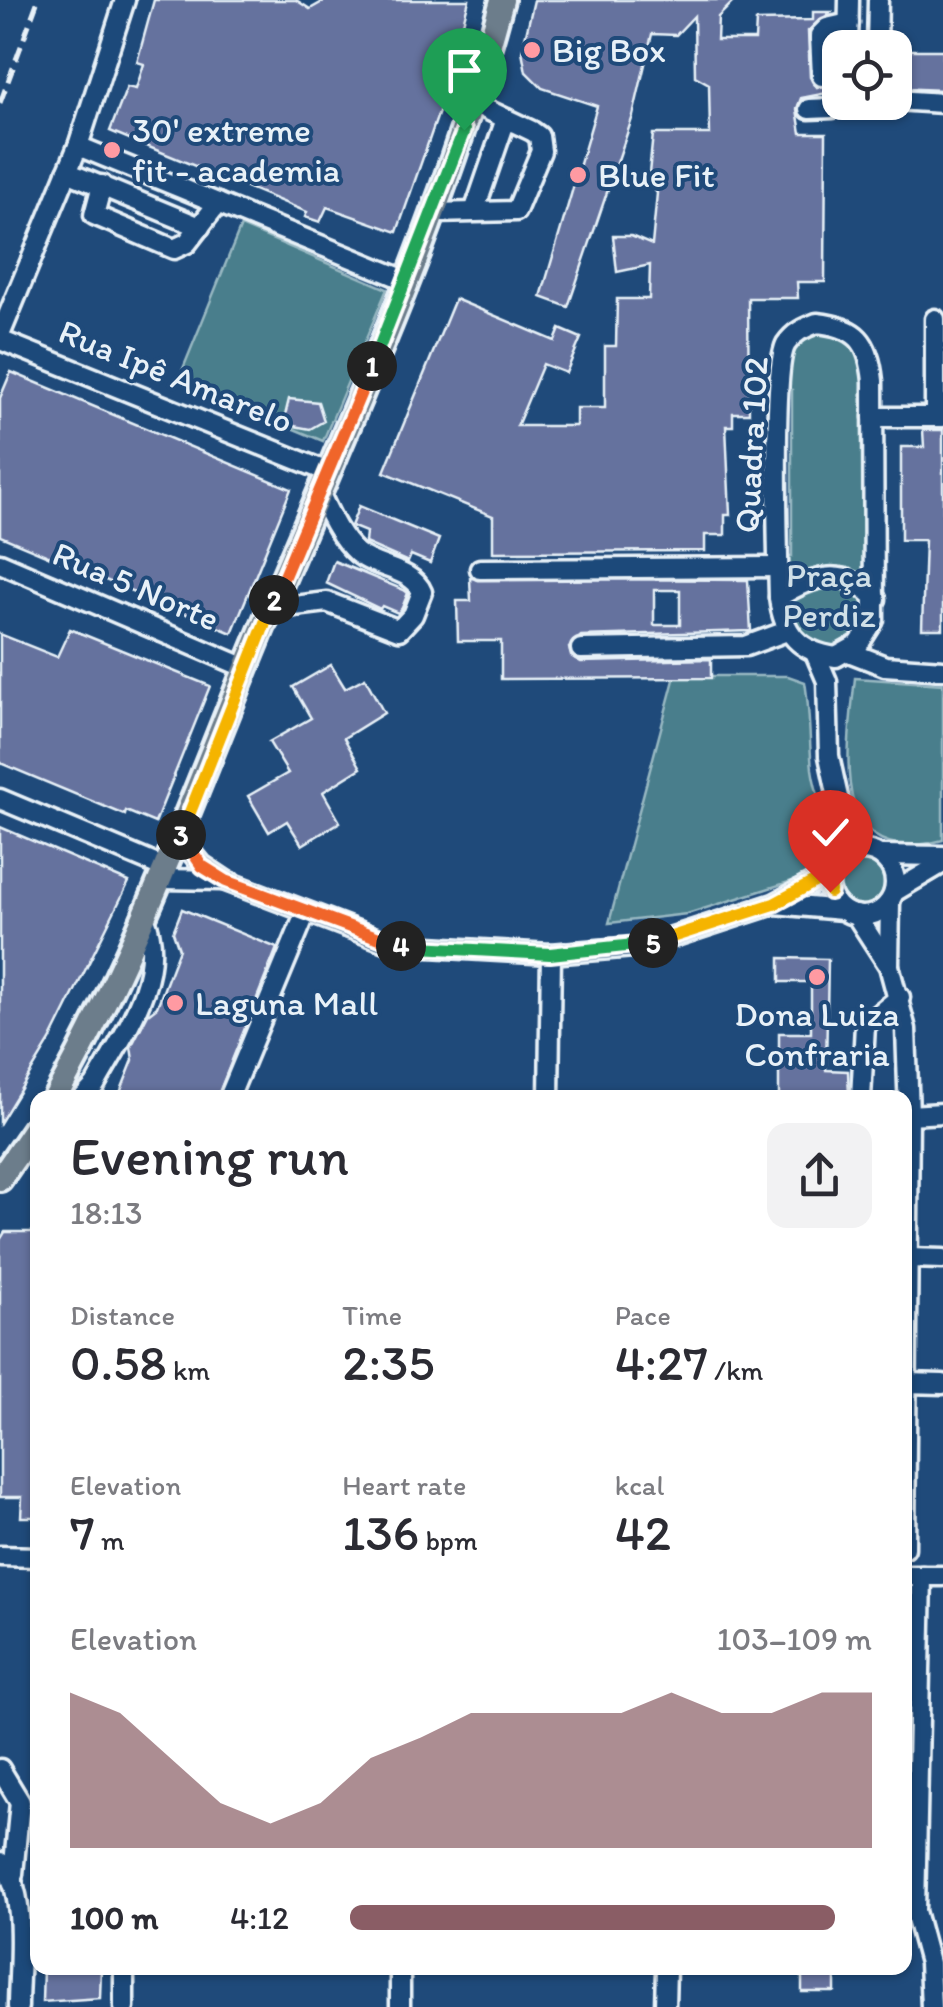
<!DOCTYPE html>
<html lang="en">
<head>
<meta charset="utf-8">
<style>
  body { margin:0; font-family:Itim,sans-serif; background:#f2f2f3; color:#2b2b33; height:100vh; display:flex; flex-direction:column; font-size:38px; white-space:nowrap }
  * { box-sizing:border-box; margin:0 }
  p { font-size:32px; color:#7c7c81 }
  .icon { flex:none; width:55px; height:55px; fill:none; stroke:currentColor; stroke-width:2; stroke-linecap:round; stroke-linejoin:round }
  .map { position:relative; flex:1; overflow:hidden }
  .drawer { position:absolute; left:30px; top:1090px; width:882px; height:885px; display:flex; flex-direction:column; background:#fff; border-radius:20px; box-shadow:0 2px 8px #0004 }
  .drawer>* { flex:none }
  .fabs { position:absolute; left:822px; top:30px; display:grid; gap:20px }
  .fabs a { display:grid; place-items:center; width:90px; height:90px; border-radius:20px; background:#fff; box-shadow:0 2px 8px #0004; font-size:50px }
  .pin { position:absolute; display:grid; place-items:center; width:85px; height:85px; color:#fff; margin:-102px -42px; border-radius:50% 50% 50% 0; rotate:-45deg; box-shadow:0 0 10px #0007 }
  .pin .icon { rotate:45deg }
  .km { position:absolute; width:50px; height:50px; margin:-25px; border-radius:50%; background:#222; color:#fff; font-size:28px; line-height:50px; text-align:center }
  .round { display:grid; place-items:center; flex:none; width:105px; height:105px; border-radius:20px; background:#f2f2f3 }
  .summary { display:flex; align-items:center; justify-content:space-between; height:170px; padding:0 40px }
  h1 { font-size:55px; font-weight:600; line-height:75px }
  .metrics { display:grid; grid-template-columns:repeat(3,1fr); gap:15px; height:170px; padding:10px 40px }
  .metrics div { display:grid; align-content:center }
  .metrics b { font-size:50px; font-weight:600 }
  .metrics small { font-size:28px; font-weight:400 }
  .metrics p { font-size:28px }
  .chart { height:280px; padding:20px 40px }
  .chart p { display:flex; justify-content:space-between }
  .chart svg { width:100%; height:180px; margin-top:10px; fill:#8a5d65; opacity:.7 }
  ul { padding:0 40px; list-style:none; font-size:32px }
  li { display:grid; grid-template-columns:160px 120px 1fr; align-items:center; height:75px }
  li i { height:25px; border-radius:12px; background:#8a5d65 }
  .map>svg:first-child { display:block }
  .green { fill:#497e8c; stroke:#98b8c2; stroke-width:2.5 }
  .building { fill:#65729e; stroke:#e8f1f8; stroke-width:2.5; fill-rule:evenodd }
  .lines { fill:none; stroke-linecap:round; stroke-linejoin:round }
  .minor-casing { stroke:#e8f1f8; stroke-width:25 }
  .major-casing { stroke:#e8f1f8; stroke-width:30 }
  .minor { stroke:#1f4a7a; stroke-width:18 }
  .major { stroke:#6c7d8b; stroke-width:22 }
  .rail { stroke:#e8f1f8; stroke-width:5; stroke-dasharray:15 8; stroke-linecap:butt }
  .split-1-casing { stroke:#fff; stroke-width:20 }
  .split-2-casing { stroke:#fff; stroke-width:20 }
  .split-3-casing { stroke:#fff; stroke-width:20 }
  .split-4-casing { stroke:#fff; stroke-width:20 }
  .split-5-casing { stroke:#fff; stroke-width:20 }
  .split-6-casing { stroke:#fff; stroke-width:20 }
  .split-1 { stroke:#22a559; stroke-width:12 }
  .split-2 { stroke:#f0652b; stroke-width:12 }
  .split-3 { stroke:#f5b400; stroke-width:12 }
  .split-4 { stroke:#f0652b; stroke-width:12 }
  .split-5 { stroke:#22a559; stroke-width:12 }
  .split-6 { stroke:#f5b400; stroke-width:12 }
  .poi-dot { fill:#ff9aa2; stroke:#1f4a7a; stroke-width:4 }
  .labels { text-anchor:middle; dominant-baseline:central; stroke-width:8; stroke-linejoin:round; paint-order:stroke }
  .poi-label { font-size:35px; fill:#e8f1f8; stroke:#1f4a7a; text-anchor:start }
  .street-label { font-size:35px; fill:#e8f1f8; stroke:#1f4a7a }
  .park-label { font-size:35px; fill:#d0e0e8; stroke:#1f4a7a }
</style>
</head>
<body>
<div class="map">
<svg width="943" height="2007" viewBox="0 0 943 2007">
  <rect width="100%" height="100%" fill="#1f4a7a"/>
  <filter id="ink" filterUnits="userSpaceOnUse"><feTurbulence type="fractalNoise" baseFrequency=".01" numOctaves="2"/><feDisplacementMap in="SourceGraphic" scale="20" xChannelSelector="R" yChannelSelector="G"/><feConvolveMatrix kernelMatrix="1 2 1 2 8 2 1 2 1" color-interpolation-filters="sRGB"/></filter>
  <g filter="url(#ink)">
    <g class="green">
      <path d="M241,226L387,289L323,441L178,381Z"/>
      <path d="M817,323L857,336L873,388L862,389L864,555L875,556L874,620L836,657L787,631L779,556H792V390L779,389L784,347Z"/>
      <path d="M675,676H788L805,682C810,711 809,740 812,769C819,821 847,826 805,877L687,914L609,923Z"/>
      <path d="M855,678L943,684V840C827,871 847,753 855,678Z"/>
      <circle cx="863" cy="882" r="32"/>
    </g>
    <g class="building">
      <path d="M154,0H296L310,9L326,0H469L441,106L397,232L327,207L320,222L305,217L307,212L110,131L127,87L136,89L144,64L137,62Z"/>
      <path d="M534,0H735L718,17L717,40H755L756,21L813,20V12H831L808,31L810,77L817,87L833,83L836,39L837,91L801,98L797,109L801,133H826L825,282H797L798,298H748L749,413H733V426H726L730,515H725V535H705V551L493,552V516L384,472L455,299L555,341L560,329L581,338L566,373L543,364L517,426H576V408H605V346H616L617,299H649L650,265L617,272L613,236H631L652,245L657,193L648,183L653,134H710L709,84L695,76L694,16L676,35L652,34L633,116L568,307L541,297L597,106L542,88L526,72L522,51Z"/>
      <path d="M896,50H943V90L896,88Z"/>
      <path d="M11,372L291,489L232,633L0,536V398Z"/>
      <path d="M289,399L318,402L324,421L310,429L283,424Z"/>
      <path d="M923,430H943V629H922L925,540H901V447H924Z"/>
      <path d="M359,506L439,539L430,563L411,555L408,562L365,543L366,532L351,526Z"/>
      <path d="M334,561L404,590L408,593L402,608L398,613L382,606L380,609L326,583Z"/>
      <path d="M470,578L748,580L751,631L581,636L569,648L571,656L581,662L711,659V678L501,679V641H458L457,601H471ZM654,590H680V625H654Z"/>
      <path d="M70,629L210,686L155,823L126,811L125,815L0,763V634L57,657Z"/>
      <path d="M331,665L345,688L365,678L384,713L344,738L361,768L323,792L340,822L302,845L287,821L269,832L248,796L288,773L269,742L311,718L293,687Z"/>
      <path d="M0,827L129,882L50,1041L0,1123Z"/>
      <path d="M182,909L277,948L217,1098H118L133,1060L131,1047L148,1014L157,1007L179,949L173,932Z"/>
      <path d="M780,958L828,959L826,1070L848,1071L849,1098H779V1033H811V982H780Z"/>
      <path d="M5,1232H38V1517H21L22,1497H0V1240Z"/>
      <path d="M43,1968H101L100,1998L42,2002Z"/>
      <rect x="802" y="1968" width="33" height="24"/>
    </g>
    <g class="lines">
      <defs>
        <g id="minor">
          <path d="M848,48L849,0"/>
          <path d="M877,48L878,0"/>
          <path d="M822,76L820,35L827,28L849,23"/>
          <path d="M895,100L943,103"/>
          <path d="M809,109L833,108L843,102"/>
          <path d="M78,146L408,281"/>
          <path d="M67,172L200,227"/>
          <path d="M102,185L94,215L174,249L187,243L218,203"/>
          <path d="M475,209L506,119"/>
          <path d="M434,213L516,211L541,151L539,136L532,131L473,103"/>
          <path d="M935,319V417"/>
          <path d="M817,323C857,327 869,341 873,381L874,620L859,644L836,657C800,652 783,634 779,597C778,558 772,368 786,344C794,332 804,328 817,323Z"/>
          <path d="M0,335L78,146L125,0"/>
          <path d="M0,340L328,472"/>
          <path d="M873,417H943"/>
          <path d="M0,563L246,668"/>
          <path d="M480,569L778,567"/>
          <path d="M779,597C814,575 845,566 876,599"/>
          <path d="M270,609L327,602L399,630L413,615L422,592C412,568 376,569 357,553C339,537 329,513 319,492"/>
          <path d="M581,649L746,646L787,631"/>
          <path d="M849,652L885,666L943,670"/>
          <path d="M815,653L827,681L829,756L842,816L836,862"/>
          <path d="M0,799L167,869"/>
          <path d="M180,838L202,865L226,881L394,945L551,954L645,946L774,904L829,874"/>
          <circle cx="862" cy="883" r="33"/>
          <path d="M882,855L943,856"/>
          <path d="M163,879L221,880"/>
          <path d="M894,892L943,863"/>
          <path d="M775,904L842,910"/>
          <path d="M856,915L889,966L906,1029L909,1115L905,1548"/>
          <path d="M889,965L890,901"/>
          <path d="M83,1098L95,1085C122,1036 168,975 145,919"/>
          <path d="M229,1098L306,912"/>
          <path d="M549,1098L551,954"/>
          <path d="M861,1098L865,1025L900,997"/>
          <path d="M909,1115L943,1113"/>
          <path d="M908,1258L943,1259"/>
          <path d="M905,1383L943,1384"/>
          <path d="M0,1556L38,1557"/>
          <path d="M905,1576H943"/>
          <path d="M922,1576L915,1911L929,1963L931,2007"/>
          <path d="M0,1769L20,1802L13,1874"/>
          <path d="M0,1862C29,1888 18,1968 18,2007"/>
          <path d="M124,2007V1968"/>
          <path d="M400,2007V1968"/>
          <path d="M665,2007L666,1968"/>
        </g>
        <g id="major">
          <path d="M55,1098C141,945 198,782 265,621C351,417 445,214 502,0"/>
          <path d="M0,1179L38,1124"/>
        </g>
      </defs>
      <use href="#minor" class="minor-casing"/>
      <use href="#major" class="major-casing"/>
      <use href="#minor" class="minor"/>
      <use href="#major" class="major"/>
      <path class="rail" d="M0,103L38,0"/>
    </g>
  </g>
  <g class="lines" filter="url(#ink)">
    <defs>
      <path id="split-1" d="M372,366L464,130"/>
      <path id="split-2" d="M274,600L372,366"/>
      <path id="split-3" d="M181,835L274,600"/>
      <path id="split-4" d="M181,835L202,866L226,881L401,946"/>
      <path id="split-5" d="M401,946L550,954L653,943"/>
      <path id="split-6" d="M653,943L774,904L829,874L830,892"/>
    </defs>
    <use href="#split-1" class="split-1-casing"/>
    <use href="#split-2" class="split-2-casing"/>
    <use href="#split-3" class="split-3-casing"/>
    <use href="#split-4" class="split-4-casing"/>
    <use href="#split-5" class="split-5-casing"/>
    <use href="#split-6" class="split-6-casing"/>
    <use href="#split-1" class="split-1"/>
    <use href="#split-2" class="split-2"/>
    <use href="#split-3" class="split-3"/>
    <use href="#split-4" class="split-4"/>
    <use href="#split-5" class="split-5"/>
    <use href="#split-6" class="split-6"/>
  </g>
  <g class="poi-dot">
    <circle cx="532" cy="50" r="10"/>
    <circle cx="112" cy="150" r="10"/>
    <circle cx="578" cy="175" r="10"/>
    <circle cx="817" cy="977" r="10"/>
    <circle cx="175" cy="1003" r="10"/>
  </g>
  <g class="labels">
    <g class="poi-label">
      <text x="552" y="50">Big Box</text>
      <text x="132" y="130">30' extreme<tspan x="132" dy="40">fit - academia</tspan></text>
      <text x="598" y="175">Blue Fit</text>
      <text x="195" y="1003">Laguna Mall</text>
      <text x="817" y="1014" text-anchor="middle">Dona Luiza<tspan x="817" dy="40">Confraria</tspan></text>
    </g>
    <g class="street-label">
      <text transform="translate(176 376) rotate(22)">Rua Ipê Amarelo</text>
      <text transform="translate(751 445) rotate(-87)">Quadra 102</text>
      <text transform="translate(136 586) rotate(23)">Rua 5 Norte</text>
    </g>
    <g class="park-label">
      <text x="829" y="575">Praça<tspan x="829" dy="40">Perdiz</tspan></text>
    </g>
  </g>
</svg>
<div class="fabs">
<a><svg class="icon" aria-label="locate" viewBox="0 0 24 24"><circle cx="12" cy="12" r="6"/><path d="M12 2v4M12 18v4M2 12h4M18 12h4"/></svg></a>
</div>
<div class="pin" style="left:464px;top:130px;background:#1e9e55"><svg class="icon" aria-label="arrive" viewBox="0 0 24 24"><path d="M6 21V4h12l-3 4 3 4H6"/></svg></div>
<div class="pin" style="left:830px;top:892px;background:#d93025"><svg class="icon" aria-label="check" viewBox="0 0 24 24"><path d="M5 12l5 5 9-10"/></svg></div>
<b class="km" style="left:372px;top:366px">1</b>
<b class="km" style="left:274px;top:600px">2</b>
<b class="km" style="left:181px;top:835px">3</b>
<b class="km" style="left:401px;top:946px">4</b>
<b class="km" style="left:653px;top:943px">5</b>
<section class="drawer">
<div class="summary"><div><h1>Evening run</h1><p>18:13</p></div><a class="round"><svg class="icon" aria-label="share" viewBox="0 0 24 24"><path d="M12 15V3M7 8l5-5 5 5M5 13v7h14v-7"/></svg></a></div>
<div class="metrics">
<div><p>Distance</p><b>0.58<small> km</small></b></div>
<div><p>Time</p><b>2:35</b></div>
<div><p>Pace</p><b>4:27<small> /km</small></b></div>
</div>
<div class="metrics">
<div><p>Elevation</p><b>7<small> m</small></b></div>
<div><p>Heart rate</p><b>136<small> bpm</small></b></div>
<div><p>kcal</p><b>42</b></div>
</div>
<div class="chart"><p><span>Elevation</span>103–109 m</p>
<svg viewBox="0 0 160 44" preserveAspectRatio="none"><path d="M0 44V6L10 11L20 22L30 33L40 38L50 33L60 22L70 17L80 11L90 11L100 11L110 11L120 6L130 11L140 11L150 6L160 6V44z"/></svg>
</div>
<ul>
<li><b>100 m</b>4:12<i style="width:93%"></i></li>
</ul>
</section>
</div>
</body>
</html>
